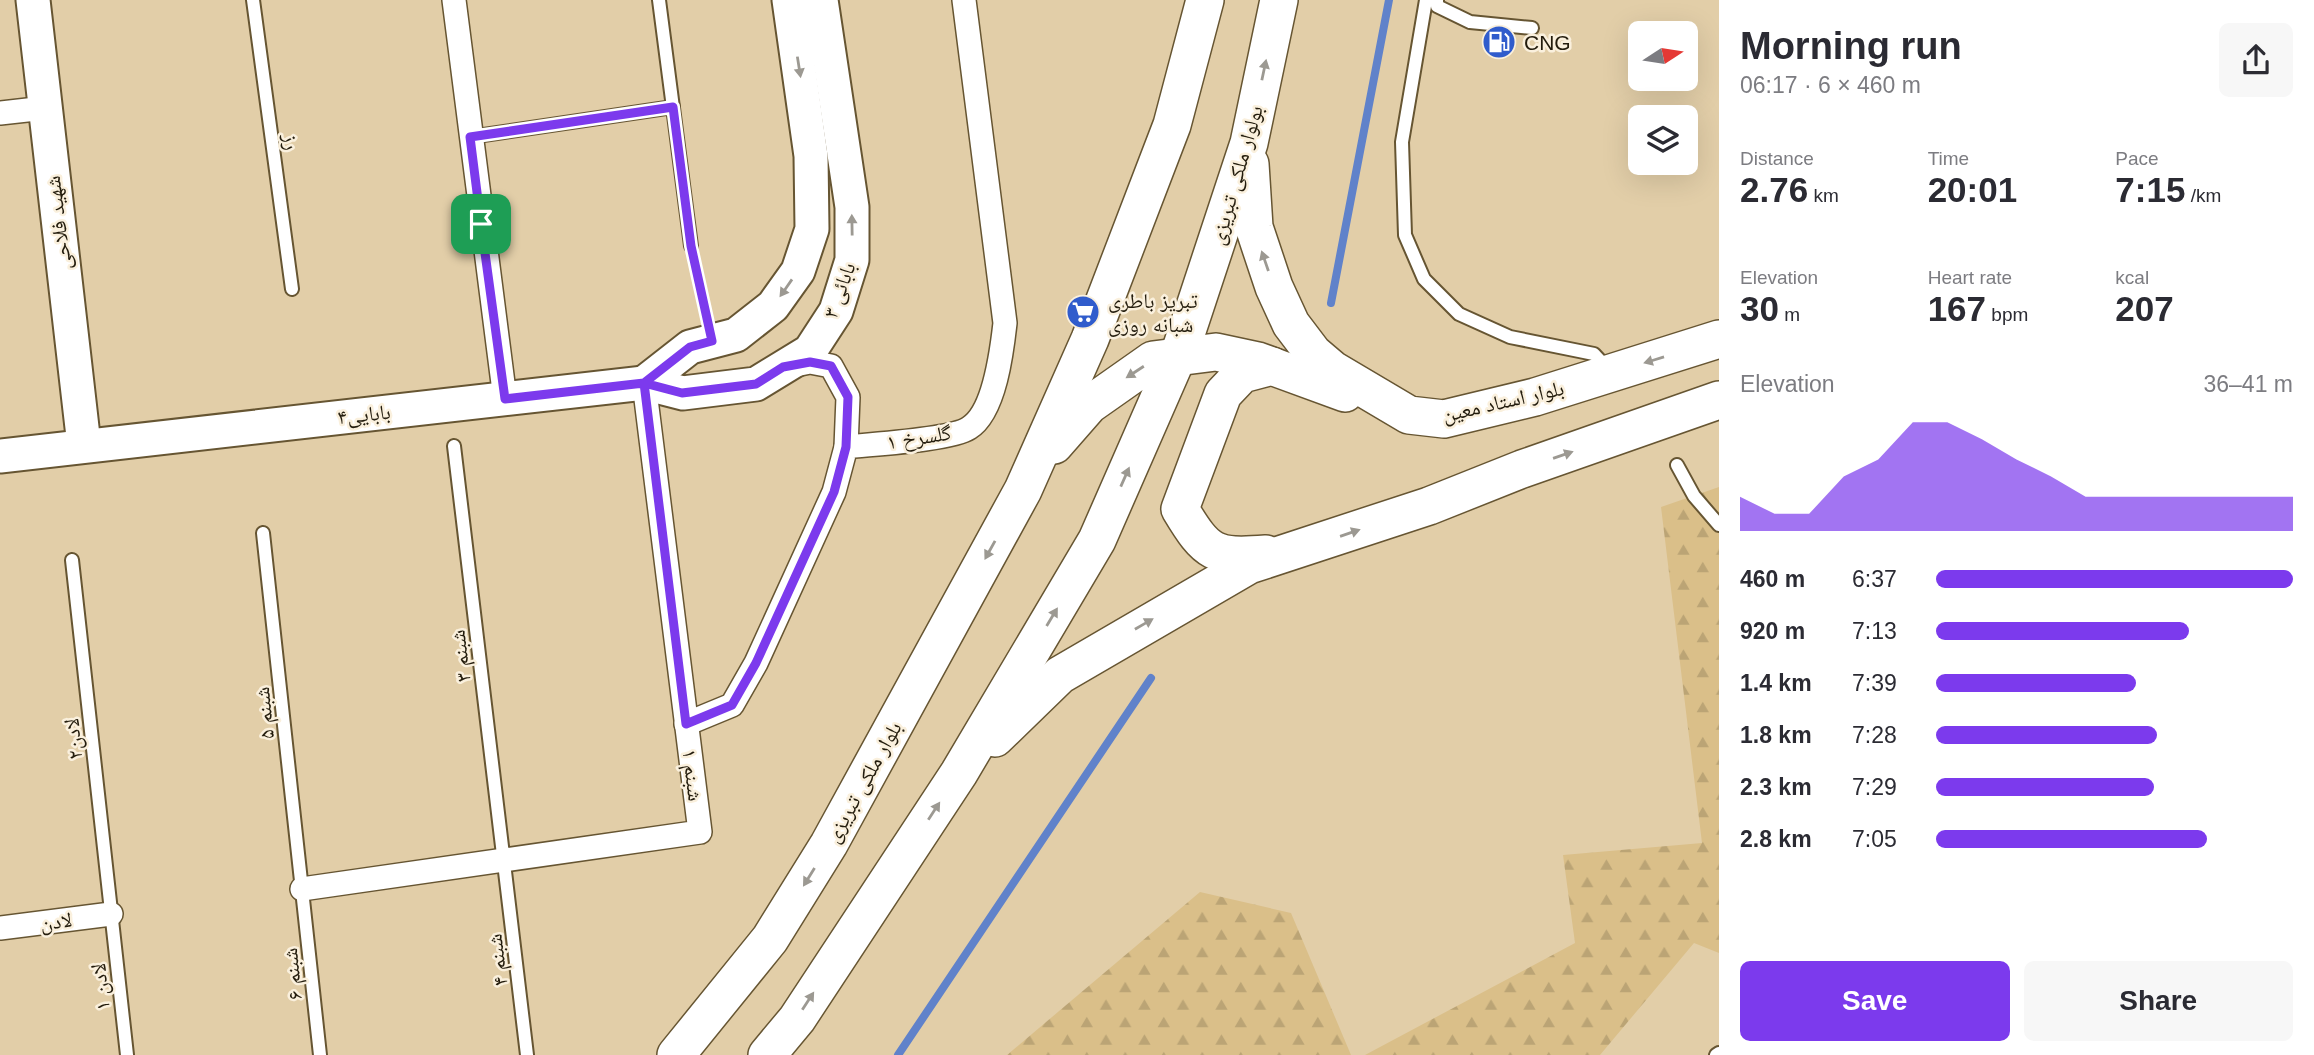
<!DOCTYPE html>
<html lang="en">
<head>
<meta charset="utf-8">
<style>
  body { margin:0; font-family:Helvetica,"Noto Naskh Arabic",sans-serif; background:#f7f7f7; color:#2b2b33; height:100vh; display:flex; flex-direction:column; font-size:26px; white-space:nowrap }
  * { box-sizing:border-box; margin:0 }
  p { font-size:23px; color:#7c7c81 }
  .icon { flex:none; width:38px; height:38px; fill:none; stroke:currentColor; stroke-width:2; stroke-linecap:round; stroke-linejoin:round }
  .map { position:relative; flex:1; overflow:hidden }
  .panel { display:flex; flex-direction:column; background:#fff; width:595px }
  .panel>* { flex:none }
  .needle { width:46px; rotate:78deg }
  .controls { position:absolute; left:1628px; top:21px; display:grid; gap:14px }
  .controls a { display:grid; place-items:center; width:70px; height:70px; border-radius:10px; background:#fff; box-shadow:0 7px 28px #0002; font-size:35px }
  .pin { position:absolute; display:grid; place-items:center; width:60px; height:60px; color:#fff; margin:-30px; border-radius:14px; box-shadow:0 4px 10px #0006 }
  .round { display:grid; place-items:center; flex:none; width:74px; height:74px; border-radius:10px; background:#f7f7f7 }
  .head { display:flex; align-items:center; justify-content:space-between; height:119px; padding:0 21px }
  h1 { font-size:38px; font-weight:700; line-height:52px }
  .metrics { display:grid; grid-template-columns:repeat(3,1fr); gap:10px; height:119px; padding:7px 21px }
  .metrics div { display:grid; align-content:center }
  .metrics b { font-size:35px; font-weight:700 }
  .metrics small { font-size:19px; font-weight:400 }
  .metrics p { font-size:19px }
  .chart { height:196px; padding:14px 21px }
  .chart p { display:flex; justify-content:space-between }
  .chart svg { width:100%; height:126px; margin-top:7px; fill:#7c3aed; opacity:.7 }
  .cta { display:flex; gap:14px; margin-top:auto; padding:14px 21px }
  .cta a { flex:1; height:80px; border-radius:10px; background:#7c3aed; color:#fff; font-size:28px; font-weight:700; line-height:80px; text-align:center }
  .cta a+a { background:#f7f7f7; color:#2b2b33 }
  ul { padding:0 21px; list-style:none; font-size:23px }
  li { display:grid; grid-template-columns:112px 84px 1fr; align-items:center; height:52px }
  li i { height:18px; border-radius:9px; background:#7c3aed }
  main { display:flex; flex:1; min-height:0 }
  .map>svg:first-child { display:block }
  .forest { fill:url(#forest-firs) }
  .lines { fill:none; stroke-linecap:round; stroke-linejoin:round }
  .stream { stroke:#6082ca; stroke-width:8 }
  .lane-casing { stroke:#665532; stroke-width:16 }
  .street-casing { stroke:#665532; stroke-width:26 }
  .secondary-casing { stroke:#665532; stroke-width:37 }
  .primary-casing { stroke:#665532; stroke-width:40 }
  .path { stroke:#7a6d53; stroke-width:4.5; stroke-dasharray:7 3.5; stroke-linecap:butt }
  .lane { stroke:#fff; stroke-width:12 }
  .street { stroke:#fff; stroke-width:23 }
  .secondary { stroke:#fff; stroke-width:33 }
  .primary { stroke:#fff; stroke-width:37 }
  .oneway { fill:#9c9992 }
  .route-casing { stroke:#fff; stroke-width:14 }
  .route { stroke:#7c3aed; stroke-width:9 }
  .labels { text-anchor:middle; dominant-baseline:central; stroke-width:5; stroke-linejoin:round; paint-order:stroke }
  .poi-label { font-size:21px; fill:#231c0d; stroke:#faf0dd; text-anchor:start }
  .street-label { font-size:21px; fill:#231c0d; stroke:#faf0dd }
</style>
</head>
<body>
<main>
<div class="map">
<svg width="1719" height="1055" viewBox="0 0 1719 1055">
  <defs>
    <pattern id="forest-firs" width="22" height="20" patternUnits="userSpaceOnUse" patternTransform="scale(1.75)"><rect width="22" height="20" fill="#dabf89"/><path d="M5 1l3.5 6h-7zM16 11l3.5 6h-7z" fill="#bba475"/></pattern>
  </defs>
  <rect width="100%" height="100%" fill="#e2cea8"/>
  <g class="forest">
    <path d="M1719,487V953L1694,943L1600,1055H1365L1575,943L1563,855L1702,843L1661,507Z"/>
    <path d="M1200,892L1291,913L1351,1055H1007Z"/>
  </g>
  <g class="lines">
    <g class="stream">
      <path d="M1331,303L1389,0"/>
      <path d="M898,1055L1151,678"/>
    </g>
    <defs>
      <g id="lane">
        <path d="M253,0L292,289"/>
        <path d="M659,0L691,246"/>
        <path d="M1426,0L1402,142L1405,235L1424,279L1459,314L1510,337L1594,354L1608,369"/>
        <path d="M1437,0V6L1470,22L1532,28"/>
        <path d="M470,137L673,107"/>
        <path d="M454,446L527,1055"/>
        <path d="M1677,465L1694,496L1719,525"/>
        <path d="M263,533L320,1055"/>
        <path d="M72,560L127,1055"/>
        <path d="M1716,1055L1719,1053"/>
      </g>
      <g id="street">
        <path d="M454,0L505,399"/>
        <path d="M0,113L45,108"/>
        <path d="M790,366L810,362L831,366L848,397L846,447"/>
        <path d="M686,724L732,705L756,663L834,492L846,447C872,444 951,440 969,428C995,412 1002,350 1005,323L964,0"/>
        <path d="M302,889L700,832L644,383"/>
        <path d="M0,928L111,914"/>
      </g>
      <g id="secondary">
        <path d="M33,0L84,445"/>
        <path d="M644,383L690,347L736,335L773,306L798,271L812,229L811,156L789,0"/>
        <path d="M0,456L644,383L683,393L756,384L810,351L836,311L852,260V207L821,0"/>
      </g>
      <g id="primary">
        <path d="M1250,164L1254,227L1274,287L1291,324L1313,353L1333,370L1409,415L1444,419L1535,397L1719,339"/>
        <path d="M1054,445L1089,405L1153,360L1216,352L1258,361L1345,393"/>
        <path d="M1266,554C1214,558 1207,554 1180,509L1223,394L1242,374L1272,366"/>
        <path d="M995,738L1060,675L1249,565L1429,506L1522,469L1719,400"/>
        <path d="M676,1055L770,939L829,844L1023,490L1090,339L1172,125L1205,0"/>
        <path d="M767,1055L797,1019L959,773L1097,540L1182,346L1249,143L1279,0"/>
      </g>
    </defs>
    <use href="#lane" class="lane-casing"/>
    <use href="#street" class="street-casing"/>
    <use href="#secondary" class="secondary-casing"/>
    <use href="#primary" class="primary-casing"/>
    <path class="path" d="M695,264L706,313"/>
    <use href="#lane" class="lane"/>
    <use href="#street" class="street"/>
    <use href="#secondary" class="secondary"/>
    <use href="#primary" class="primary"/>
  </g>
  <defs><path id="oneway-solid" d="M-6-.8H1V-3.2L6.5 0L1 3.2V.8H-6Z" transform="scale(1.75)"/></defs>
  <g class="oneway">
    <use href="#oneway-solid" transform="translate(799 67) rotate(81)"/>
    <use href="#oneway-solid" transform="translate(1264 70) rotate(-78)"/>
    <use href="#oneway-solid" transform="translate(852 225) rotate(-91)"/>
    <use href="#oneway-solid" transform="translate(1265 261) rotate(-109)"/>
    <use href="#oneway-solid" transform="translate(786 288) rotate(125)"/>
    <use href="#oneway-solid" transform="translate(1654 360) rotate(163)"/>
    <use href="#oneway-solid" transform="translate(1135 372) rotate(147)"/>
    <use href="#oneway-solid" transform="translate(1563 455) rotate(-19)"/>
    <use href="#oneway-solid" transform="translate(1125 477) rotate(-66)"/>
    <use href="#oneway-solid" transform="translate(1350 533) rotate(-19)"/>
    <use href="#oneway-solid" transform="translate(990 550) rotate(119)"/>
    <use href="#oneway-solid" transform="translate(1052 617) rotate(-59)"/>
    <use href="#oneway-solid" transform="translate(1144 624) rotate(-30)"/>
    <use href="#oneway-solid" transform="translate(934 811) rotate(-57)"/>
    <use href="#oneway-solid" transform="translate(809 877) rotate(122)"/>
    <use href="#oneway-solid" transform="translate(808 1001) rotate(-57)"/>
  </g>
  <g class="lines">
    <defs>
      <path id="route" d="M481,224L505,399L644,383L686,724L732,705L756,663L834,492L846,447L848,397L831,366L810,362L783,367L756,384L682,393L644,383L690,347L712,341L691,246L673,107L470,137L481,224"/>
    </defs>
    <use href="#route" class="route-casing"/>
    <use href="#route" class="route"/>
  </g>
  <defs>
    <symbol id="fuel-disc" viewBox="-11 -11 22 22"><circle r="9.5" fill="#305ccc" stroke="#faf0dd"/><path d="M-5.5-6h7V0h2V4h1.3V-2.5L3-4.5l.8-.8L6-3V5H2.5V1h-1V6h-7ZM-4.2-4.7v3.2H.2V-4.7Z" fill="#fff"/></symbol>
    <symbol id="supermarket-disc" viewBox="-11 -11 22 22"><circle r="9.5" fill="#305ccc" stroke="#faf0dd"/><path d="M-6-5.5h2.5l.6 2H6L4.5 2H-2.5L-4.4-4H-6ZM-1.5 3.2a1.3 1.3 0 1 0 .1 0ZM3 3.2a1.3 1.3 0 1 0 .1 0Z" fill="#fff"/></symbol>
  </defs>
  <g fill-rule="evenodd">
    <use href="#fuel-disc" x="1480" y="23" width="38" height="38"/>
    <use href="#supermarket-disc" x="1064" y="293" width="38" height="38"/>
  </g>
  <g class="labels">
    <g class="poi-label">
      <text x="1524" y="42">CNG</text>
      <text x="1108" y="300">تبریز باطری<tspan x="1108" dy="24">شبانه روزی</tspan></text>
    </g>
    <g class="street-label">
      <text transform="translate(292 142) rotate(82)">رز</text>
      <text transform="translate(1236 175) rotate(-74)">بولوار ملکی تبریزی</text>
      <text transform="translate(58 223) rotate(-97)">شهید فلاحی</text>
      <text transform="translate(839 290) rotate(-70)">بابائی ۳</text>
      <text transform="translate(1503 401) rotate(-13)">بلوار استاد معین</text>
      <text transform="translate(364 414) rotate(-6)">بابایی۴</text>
      <text transform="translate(919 437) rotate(-9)">گلسرخ ۱</text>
      <text transform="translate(460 656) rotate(-97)">شبنم ۳</text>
      <text transform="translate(264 713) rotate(-96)">شبنم ۵</text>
      <text transform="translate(73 739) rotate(-96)">لادن۲</text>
      <text transform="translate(693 775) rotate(83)">شبنم ۱</text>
      <text transform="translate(863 782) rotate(-61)">بلوار ملکى تبریزى</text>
      <text transform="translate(56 921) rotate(-7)">لادن</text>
      <text transform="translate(497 960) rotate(-97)">شبنم ۴</text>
      <text transform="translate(292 974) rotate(-96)">شبنم ۶</text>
      <text transform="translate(100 987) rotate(-96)">لادن ۱</text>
    </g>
  </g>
</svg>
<div class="controls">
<a><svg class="needle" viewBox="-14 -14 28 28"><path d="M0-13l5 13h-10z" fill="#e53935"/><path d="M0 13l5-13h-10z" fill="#7c7c81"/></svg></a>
<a><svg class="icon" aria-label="layers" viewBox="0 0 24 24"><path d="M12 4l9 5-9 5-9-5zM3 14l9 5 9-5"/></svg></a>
</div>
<div class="pin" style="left:481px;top:224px;background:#1e9e55"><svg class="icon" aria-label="arrive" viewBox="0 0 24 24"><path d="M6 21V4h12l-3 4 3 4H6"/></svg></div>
</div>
<section class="panel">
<div class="head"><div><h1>Morning run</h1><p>06:17 · 6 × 460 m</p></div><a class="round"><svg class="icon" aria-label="share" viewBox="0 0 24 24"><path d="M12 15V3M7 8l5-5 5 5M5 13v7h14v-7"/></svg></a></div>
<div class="metrics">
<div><p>Distance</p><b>2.76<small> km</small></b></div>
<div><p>Time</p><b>20:01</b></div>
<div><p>Pace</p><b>7:15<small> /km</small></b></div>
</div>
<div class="metrics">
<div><p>Elevation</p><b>30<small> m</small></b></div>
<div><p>Heart rate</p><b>167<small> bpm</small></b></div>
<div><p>kcal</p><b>207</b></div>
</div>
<div class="chart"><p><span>Elevation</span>36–41 m</p>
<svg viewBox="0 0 160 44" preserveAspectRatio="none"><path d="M0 44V32L10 38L20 38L30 25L40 19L50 6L60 6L70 12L80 19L90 25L100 32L110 32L120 32L130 32L140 32L150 32L160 32V44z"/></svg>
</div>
<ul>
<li><b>460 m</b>6:37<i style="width:100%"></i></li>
<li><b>920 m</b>7:13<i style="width:71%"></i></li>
<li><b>1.4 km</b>7:39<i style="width:56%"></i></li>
<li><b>1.8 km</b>7:28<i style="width:62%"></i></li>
<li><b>2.3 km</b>7:29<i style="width:61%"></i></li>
<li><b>2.8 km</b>7:05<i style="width:76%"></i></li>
</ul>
<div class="cta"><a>Save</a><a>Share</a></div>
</section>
</main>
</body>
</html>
